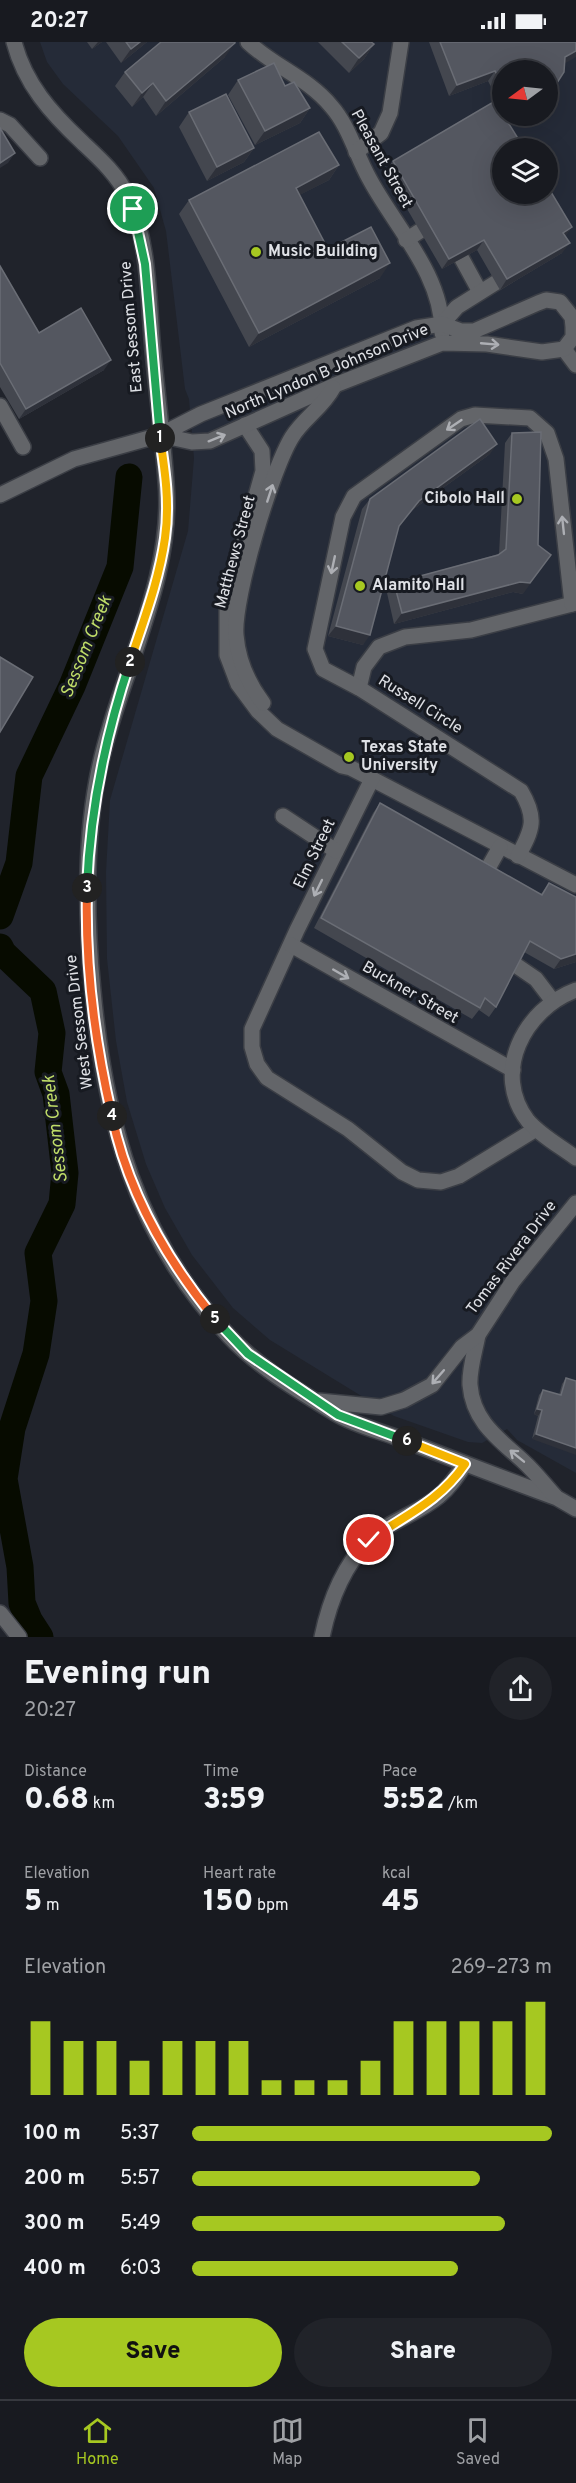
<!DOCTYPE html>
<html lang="en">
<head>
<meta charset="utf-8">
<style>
  body { margin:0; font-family:Overpass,sans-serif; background:#212329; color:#f1f3f6; height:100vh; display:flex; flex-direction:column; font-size:22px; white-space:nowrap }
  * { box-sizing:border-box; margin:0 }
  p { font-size:20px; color:#9fa1a5 }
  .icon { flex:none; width:33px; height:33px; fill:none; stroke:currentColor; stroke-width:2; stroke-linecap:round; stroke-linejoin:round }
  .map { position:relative; height:1595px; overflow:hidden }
  .panel { display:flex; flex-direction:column; background:#181a20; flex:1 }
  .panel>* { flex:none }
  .needle { width:39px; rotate:255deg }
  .buttons { position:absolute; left:492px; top:18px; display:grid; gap:12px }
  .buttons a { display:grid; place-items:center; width:66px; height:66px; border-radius:50%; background:#181a20; box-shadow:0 6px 24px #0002,0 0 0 2px #36383e; font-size:30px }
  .pin { position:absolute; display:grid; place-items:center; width:51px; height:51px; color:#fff; margin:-26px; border:3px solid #fff; border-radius:50%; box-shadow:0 2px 6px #0007 }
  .km { position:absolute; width:30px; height:30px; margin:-15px; border-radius:50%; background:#222; color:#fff; font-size:16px; line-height:30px; text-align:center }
  .round { display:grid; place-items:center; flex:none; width:63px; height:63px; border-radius:32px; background:#212329 }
  .summary { display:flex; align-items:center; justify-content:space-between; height:102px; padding:0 24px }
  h1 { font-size:33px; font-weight:800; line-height:45px }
  .figures { display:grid; grid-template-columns:repeat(3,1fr); gap:9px; height:102px; padding:6px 24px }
  .figures div { display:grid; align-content:center }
  .figures b { font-size:30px; font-weight:800 }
  .figures small { font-size:16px; font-weight:400 }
  .figures p { font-size:16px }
  .chart { height:168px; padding:12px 24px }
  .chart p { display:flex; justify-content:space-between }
  .chart svg { width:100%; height:108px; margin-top:6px; stroke:#a6c821; stroke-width:6 }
  .primary-button { display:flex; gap:12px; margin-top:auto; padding:12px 24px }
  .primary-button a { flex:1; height:69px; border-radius:36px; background:#a6c821; color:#111; font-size:24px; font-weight:800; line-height:69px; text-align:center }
  .primary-button a+a { background:#212329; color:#f1f3f6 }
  ul { padding:0 24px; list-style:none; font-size:20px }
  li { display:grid; grid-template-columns:96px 72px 1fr; align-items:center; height:45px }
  li i { height:15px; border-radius:8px; background:#a6c821 }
  .status { display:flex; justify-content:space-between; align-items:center; height:42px; padding:0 30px; background:#181a20; direction:ltr }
  .status svg { height:16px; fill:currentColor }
  .tabs { display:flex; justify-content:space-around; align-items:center; height:84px; border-top:2px solid #36383e; background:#181a20; font-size:16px; color:#9fa1a5 }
  .tabs a { display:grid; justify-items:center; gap:3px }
  .tabs .active { color:#a6c821 }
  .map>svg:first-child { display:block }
  .built { fill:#252b38; fill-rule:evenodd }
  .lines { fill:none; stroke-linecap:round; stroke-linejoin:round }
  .stream { stroke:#070b00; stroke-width:4.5 }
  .river { stroke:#070b00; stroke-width:27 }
  .minor-casing { stroke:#3b3e45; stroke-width:18 }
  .minor { stroke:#636569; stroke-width:15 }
  .wall { fill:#44474f }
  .shaded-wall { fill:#2e313a }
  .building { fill:#545760; stroke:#6a6d75; stroke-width:1.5 }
  .oneway { stroke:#adafb4 }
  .split-1-casing { stroke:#fff; stroke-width:12 }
  .split-2-casing { stroke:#fff; stroke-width:12 }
  .split-3-casing { stroke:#fff; stroke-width:12 }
  .split-4-casing { stroke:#fff; stroke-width:12 }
  .split-5-casing { stroke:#fff; stroke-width:12 }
  .split-6-casing { stroke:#fff; stroke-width:12 }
  .split-7-casing { stroke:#fff; stroke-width:12 }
  .split-1 { stroke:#22a559; stroke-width:8 }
  .split-2 { stroke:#f5b400; stroke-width:8 }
  .split-3 { stroke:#22a559; stroke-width:8 }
  .split-4 { stroke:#f0652b; stroke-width:8 }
  .split-5 { stroke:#f0652b; stroke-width:8 }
  .split-6 { stroke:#22a559; stroke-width:8 }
  .split-7 { stroke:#f5b400; stroke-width:8 }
  .poi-dot { fill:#a6c821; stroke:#171a21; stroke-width:2 }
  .labels { text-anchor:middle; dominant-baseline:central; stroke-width:6; stroke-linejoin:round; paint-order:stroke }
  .street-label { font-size:16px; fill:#dfe1e6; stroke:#171a21 }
  .poi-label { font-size:16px; font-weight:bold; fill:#dfe1e6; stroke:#171a21; text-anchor:start }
  .water-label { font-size:18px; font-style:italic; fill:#bfdc68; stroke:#171a21 }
</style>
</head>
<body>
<div class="status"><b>20:27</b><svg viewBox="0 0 49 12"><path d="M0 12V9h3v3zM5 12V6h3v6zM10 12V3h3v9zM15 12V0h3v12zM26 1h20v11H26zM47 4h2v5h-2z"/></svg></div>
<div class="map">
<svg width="576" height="1595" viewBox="0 0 576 1595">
  <rect width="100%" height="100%" fill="#20232b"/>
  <path class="built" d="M40,0H576V1431L517,1398L507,1387L482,1401L468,1400L394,1374L270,1298L233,1266L192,1213L165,1166L146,1122L127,1060L116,999L107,917L106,830L110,758L188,489L194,416L189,357L185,347L166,189L154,146L118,94L63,42L47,20ZM502,28H548V74H502ZM502,106H548V152H502Z"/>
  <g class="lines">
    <path class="stream" d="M0,1386H12"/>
    <g class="river">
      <path d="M0,874L19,821L29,734L72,644L120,525L129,435"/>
      <path d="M0,905L3,911L43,949L52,991L48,1030L56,1052L65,1131L62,1162L38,1211L44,1259L36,1312L12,1386L4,1437L20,1525L22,1561L29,1578L40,1595"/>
    </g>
    <defs>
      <g id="minor">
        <path d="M14,0C25,42 51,71 82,100C99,116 117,132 127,153C150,200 148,258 153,309C157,353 163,396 166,440C175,540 115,640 97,738C84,808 86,879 93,949C105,1079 136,1196 229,1294C258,1325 299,1349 335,1371C354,1383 380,1389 401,1397C453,1417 505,1437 557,1456L576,1467"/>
        <path d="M248,0C273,24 308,36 331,64C349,84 356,113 369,136C395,185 443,233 442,291"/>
        <path d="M0,78L10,83L40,116"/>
        <path d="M356,110L381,91L390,71L401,0"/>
        <path d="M406,198L420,189"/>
        <path d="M462,217L480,250"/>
        <path d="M442,282L457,265L511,231"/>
        <path d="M564,307L576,323"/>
        <path d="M0,364L23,405"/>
        <path d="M245,383L262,409L263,429L227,557V613L238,642L258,669L277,687L342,724L351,726L576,843"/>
        <path d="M0,453L74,417L160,393L201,372L416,286L442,282L461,289H474L538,261L546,258L560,260L572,275L573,285V295L564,307L542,310L487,302L442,301L335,343L210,399L192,400L160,393"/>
        <path d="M359,646L364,625L379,605L405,595L471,588L576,561"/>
        <path d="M263,661C248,641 238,617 236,593C233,556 272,427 292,395C303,377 323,365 333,346"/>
        <path d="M372,737L297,888L252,987V1005L257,1022L267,1036L348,1087L402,1130L418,1138L441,1140L459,1134L536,1087"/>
        <path d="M283,774L336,809"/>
        <path d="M518,814C533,787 537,776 521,749L359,646L323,627L315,607L343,475L354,454L461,377L475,373L530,376L547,391L556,417L572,562"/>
        <path d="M483,835L500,805"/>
        <path d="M291,903L513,1028"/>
        <path d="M517,924L536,937L552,958"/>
        <path d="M576,948C524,967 491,1031 528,1079C541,1094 560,1104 576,1116"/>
        <path d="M478,1293C475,1309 469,1328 470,1343C473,1380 499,1397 524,1420C535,1430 545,1443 555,1454"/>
        <path d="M319,1359L381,1365L404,1358L432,1343L462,1305L478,1293L513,1239L576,1161"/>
        <path d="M0,1571L19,1595"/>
        <path d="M322,1595C329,1561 343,1525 368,1499C388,1479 418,1472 439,1454C450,1445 457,1434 465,1422"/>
      </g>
    </defs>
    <use href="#minor" class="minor-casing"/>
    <use href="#minor" class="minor"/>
  </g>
  <g class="wall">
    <path d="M87,0H102L92,7Z"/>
    <path d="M106,0H147L121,21Z"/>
    <path d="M318,0H371L374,2L364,17L349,31Z"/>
    <path d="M429,0H576L502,28V66L488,39L449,54Z"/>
    <path d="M225,15L156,74L143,55L132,65L115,44L125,30Z"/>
    <path d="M238,38L285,44L310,66L300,81L255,103L228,53Z"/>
    <path d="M189,70L254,106L244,120L207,139L179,85Z"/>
    <path d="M515,74H527L518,79Z"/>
    <path d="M393,119L572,185L565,194L562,211L500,248L477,208L442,227L385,129Z"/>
    <path d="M339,123L329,138L299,153L328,207L380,236L249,305L179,172L189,158Z"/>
    <path d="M0,224L39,291L104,328L19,377L0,345Z"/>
    <path d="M512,391L523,552L513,550L394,582L387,551L394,541L499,512L505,401Z"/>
    <path d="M490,412L411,469L399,485L363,603L328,594L362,467L370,457Z"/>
    <path d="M380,761L541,852L549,841L576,855V920L554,927L524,910L496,965L489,975L479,968L472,977L314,886L373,771Z"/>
    <path d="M566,1336L576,1339L532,1397L538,1374L534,1372L539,1353L543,1348L559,1353L562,1342Z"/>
  </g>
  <g class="shaded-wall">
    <path d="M98,0H102L92,7Z"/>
    <path d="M140,0H147L121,21L131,7Z"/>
    <path d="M235,1L225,15L156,74L166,59Z"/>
    <path d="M374,2L364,17L349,31L359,16Z"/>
    <path d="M576,9V15L557,26L565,15Z"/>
    <path d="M495,29L488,39L449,54L457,43Z"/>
    <path d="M153,41L143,55L132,65L142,51Z"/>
    <path d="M310,66L300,81L255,103L265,89Z"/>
    <path d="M522,74H527L518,79Z"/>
    <path d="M254,106L244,120L207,139L217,125Z"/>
    <path d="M15,111L8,121L0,126V121Z"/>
    <path d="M339,123L329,138L286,160L296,146Z"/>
    <path d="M572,185L565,195L563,191Z"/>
    <path d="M484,198L477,208L442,227L449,217Z"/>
    <path d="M570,201L562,211L500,248L507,237Z"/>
    <path d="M390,221L380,236L249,305L259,291Z"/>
    <path d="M111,318L104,328L19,377L26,367Z"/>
    <path d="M497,402L490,412L411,469L392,495L419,459Z"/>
    <path d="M551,513L523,552L513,550L394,582L402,571Z"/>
    <path d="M336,584L370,593L363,603L328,594Z"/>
    <path d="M576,912V920L554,927L561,917Z"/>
    <path d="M537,1367L542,1368L538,1374L534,1372Z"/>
    <path d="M536,1392L576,1406V1413L532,1397Z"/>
  </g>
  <g class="building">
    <path d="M126,0H140L131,7Z"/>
    <path d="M161,0H235V1L166,59L153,41L142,51L125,30Z"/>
    <path d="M342,0H371L374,2L359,16Z"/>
    <path d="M440,0H576V9L565,15L564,30L548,55V28H502V42L495,29L457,43Z"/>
    <path d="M274,21L285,44L294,40L310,66L265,89L238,38Z"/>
    <path d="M226,52L254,106L217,125L189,70Z"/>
    <path d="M495,59L502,71V74H504L524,106H502V152H548V145L572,185L563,191L570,201L507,237L484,198L449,217L393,119Z"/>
    <path d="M0,86L15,111L0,121Z"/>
    <path d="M319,90L339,123L296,146L328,207L371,185L390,221L259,291L189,158Z"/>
    <path d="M0,224L39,291L81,266L111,318L26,367L0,321Z"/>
    <path d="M480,377L497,402L419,459L399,484L370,593L336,584L370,457Z"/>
    <path d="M541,390L538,503L551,513L530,541L520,540L402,571L394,541L498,513L506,507L512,391Z"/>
    <path d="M0,615L33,635L0,690Z"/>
    <path d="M380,761L542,853L549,841L576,855V912L561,917L530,899L496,965L485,956L480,966L321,876Z"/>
    <path d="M566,1336L576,1339V1406L536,1392L542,1368L537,1367L543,1348L561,1353Z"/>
  </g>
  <defs><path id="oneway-shaft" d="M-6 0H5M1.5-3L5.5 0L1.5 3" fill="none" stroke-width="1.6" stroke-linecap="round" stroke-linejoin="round" transform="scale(1.5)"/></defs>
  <g class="oneway">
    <use href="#oneway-shaft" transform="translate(490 302) rotate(5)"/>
    <use href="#oneway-shaft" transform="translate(454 383) rotate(146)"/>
    <use href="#oneway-shaft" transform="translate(217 396) rotate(-22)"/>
    <use href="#oneway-shaft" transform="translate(270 451) rotate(-72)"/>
    <use href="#oneway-shaft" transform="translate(563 483) rotate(-96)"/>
    <use href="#oneway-shaft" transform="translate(333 523) rotate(102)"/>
    <use href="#oneway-shaft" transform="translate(318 846) rotate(116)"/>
    <use href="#oneway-shaft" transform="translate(341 932) rotate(30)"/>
    <use href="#oneway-shaft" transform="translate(438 1335) rotate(131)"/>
    <use href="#oneway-shaft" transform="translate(517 1414) rotate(-141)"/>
  </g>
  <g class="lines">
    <defs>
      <path id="split-1" d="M133,167L145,222L160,396"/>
      <path id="split-2" d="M130,620C143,580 159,539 165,496C170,462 165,429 160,396"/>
      <path id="split-3" d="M87,846C90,767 105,695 130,620"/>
      <path id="split-4" d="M87,846C85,921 95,1001 112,1074"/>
      <path id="split-5" d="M112,1074C128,1151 166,1217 215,1277"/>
      <path id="split-6" d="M215,1277L248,1312L338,1373L407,1399"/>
      <path id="split-7" d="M369,1498C406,1473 440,1459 465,1422L407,1399"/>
    </defs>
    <use href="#split-1" class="split-1-casing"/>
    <use href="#split-2" class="split-2-casing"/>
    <use href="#split-3" class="split-3-casing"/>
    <use href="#split-4" class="split-4-casing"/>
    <use href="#split-5" class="split-5-casing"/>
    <use href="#split-6" class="split-6-casing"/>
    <use href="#split-7" class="split-7-casing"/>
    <use href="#split-1" class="split-1"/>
    <use href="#split-2" class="split-2"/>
    <use href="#split-3" class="split-3"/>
    <use href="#split-4" class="split-4"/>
    <use href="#split-5" class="split-5"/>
    <use href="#split-6" class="split-6"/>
    <use href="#split-7" class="split-7"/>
  </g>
  <g class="poi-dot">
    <circle cx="256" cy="210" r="6"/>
    <circle cx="517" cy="457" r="6"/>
    <circle cx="360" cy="544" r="6"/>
    <circle cx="349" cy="715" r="6"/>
  </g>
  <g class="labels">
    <g class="street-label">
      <text transform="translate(381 117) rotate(61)">Pleasant Street</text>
      <text transform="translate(132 285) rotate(-95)">East Sessom Drive</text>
      <text transform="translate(327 330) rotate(-23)">North Lyndon B Johnson Drive</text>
      <text transform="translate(236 510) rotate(-75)">Matthews Street</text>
      <text transform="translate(420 663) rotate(32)">Russell Circle</text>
      <text transform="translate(315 812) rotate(-64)">Elm Street</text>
      <text transform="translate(410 951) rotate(30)">Buckner Street</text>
      <text transform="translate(80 980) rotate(-97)">West Sessom Drive</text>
      <text transform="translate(512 1216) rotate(-53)">Tomas Rivera Drive</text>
    </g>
    <g class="poi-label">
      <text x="268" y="210">Music Building</text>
      <text x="505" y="457" text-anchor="end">Cibolo Hall</text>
      <text x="372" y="544">Alamito Hall</text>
      <text x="361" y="706">Texas State<tspan x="361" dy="18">University</tspan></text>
    </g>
    <g class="water-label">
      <text transform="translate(87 605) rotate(-68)">Sessom Creek</text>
      <text transform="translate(56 1087) rotate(-97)">Sessom Creek</text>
    </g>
  </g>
</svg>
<div class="buttons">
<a><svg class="needle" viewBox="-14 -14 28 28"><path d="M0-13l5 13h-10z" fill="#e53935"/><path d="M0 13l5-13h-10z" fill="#9fa1a5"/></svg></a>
<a><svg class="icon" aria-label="layers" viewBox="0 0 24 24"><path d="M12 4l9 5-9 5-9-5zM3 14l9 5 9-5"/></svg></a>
</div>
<div class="pin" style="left:133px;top:167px;background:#1e9e55"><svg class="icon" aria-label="arrive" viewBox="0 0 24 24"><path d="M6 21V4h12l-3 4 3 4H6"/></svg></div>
<div class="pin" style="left:369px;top:1498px;background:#d93025"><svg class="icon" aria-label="check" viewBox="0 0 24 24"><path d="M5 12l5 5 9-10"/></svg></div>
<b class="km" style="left:160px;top:396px">1</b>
<b class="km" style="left:130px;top:620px">2</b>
<b class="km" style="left:87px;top:846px">3</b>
<b class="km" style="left:112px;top:1074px">4</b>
<b class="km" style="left:215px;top:1277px">5</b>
<b class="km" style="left:407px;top:1399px">6</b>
</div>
<section class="panel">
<div class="summary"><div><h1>Evening run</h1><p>20:27</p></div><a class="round"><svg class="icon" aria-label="share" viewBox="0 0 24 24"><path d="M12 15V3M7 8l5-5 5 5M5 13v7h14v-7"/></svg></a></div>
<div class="figures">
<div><p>Distance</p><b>0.68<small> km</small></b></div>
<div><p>Time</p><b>3:59</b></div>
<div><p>Pace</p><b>5:52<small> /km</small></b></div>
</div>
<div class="figures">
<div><p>Elevation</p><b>5<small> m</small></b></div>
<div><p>Heart rate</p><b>150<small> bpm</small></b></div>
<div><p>kcal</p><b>45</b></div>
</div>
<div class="chart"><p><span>Elevation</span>269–273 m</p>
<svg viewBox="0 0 160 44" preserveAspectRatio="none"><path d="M5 44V14M15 44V22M25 44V22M35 44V30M45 44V22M55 44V22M65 44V22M75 44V38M85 44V38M95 44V38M105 44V30M115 44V14M125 44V14M135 44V14M145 44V14M155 44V6"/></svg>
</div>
<ul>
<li><b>100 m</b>5:37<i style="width:100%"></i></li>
<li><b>200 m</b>5:57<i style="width:80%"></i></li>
<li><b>300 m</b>5:49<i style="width:87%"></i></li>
<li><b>400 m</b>6:03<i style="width:74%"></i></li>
</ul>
<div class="primary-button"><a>Save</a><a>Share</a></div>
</section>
<nav class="tabs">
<a class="active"><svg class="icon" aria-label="home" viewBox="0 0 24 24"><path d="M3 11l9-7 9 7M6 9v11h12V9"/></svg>Home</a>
<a><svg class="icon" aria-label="map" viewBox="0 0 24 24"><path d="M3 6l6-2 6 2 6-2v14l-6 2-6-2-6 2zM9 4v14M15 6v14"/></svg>Map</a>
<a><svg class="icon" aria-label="saved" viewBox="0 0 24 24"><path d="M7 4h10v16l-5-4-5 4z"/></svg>Saved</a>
</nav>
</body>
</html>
